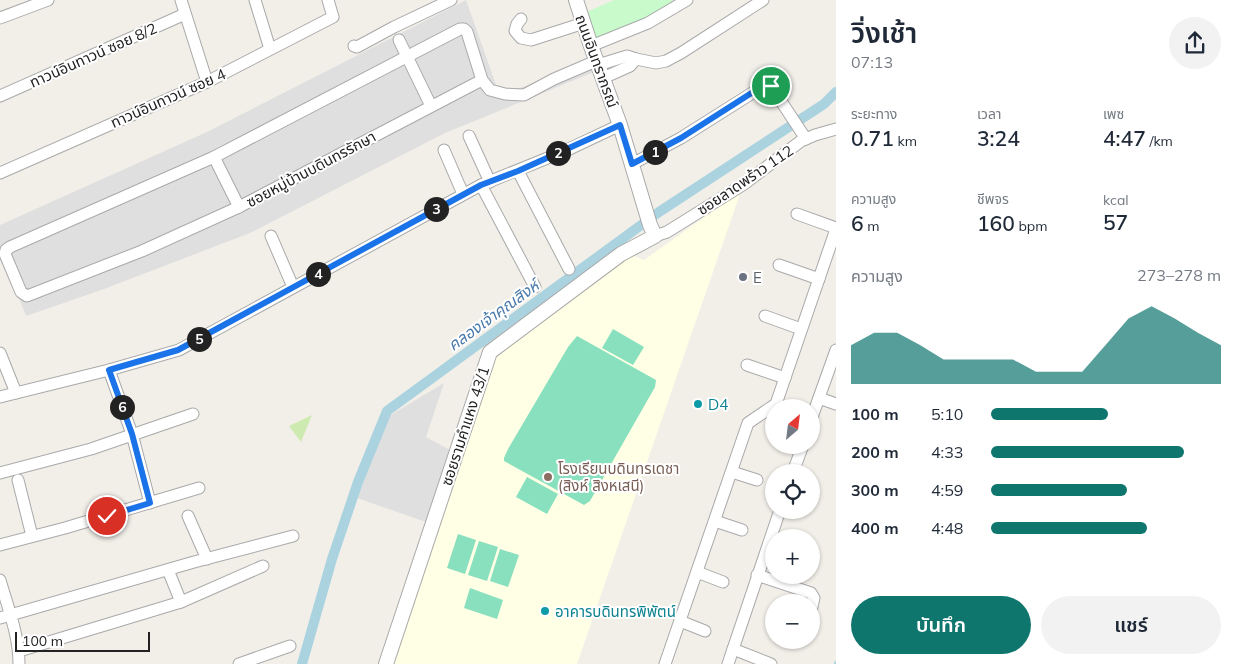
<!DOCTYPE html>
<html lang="th">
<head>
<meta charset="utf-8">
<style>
  body { margin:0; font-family:Mulish,"Noto Sans Thai",sans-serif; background:#f2f2f3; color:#1f2937; height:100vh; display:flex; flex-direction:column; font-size:19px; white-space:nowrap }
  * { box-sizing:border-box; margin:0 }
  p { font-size:16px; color:#747a83 }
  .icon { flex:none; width:28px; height:28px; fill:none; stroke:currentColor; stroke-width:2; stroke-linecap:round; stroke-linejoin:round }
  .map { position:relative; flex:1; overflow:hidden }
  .panel { display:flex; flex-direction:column; background:#fff; width:400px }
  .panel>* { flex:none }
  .needle { width:32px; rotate:28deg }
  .tools { position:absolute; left:765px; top:399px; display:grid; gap:10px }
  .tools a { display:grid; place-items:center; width:55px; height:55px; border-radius:50%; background:#fff; box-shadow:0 1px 4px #0004; font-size:25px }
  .scale { position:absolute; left:15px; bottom:12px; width:135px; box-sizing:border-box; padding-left:5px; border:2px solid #222; border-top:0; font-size:14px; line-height:18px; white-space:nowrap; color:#222; -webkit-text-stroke:4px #fff; paint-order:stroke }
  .pin { position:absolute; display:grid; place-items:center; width:42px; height:42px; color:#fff; margin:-21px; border:2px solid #fff; border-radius:50%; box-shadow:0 1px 5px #0007 }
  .km { position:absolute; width:25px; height:25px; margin:-12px; border-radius:50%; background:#222; color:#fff; font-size:14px; line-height:25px; text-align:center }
  .round { display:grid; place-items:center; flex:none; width:52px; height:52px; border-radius:26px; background:#f2f2f3 }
  .summary { display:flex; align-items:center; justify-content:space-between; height:85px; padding:0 15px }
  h1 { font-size:28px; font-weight:600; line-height:38px }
  .metrics { display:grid; grid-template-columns:repeat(3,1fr); gap:8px; height:85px; padding:5px 15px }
  .metrics div { display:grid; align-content:center }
  .metrics b { font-size:21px; font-weight:600 }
  .metrics small { font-size:14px; font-weight:400 }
  .metrics p { font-size:14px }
  .chart { height:140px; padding:10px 15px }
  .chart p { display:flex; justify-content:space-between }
  .chart svg { width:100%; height:90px; margin-top:5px; fill:#0f766e; opacity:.7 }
  .cta { display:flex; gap:10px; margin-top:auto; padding:10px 15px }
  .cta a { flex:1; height:58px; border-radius:30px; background:#0f766e; color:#fff; font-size:20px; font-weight:600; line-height:58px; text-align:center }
  .cta a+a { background:#f2f2f3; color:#1f2937 }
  ul { padding:0 15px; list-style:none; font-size:16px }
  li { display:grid; grid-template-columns:80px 60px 1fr; align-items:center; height:38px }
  li i { height:12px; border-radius:6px; background:#0f766e }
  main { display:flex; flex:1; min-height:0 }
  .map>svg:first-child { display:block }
  .residential { fill:#e0dfdf }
  .education { fill:#ffffe5 }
  .grass { fill:#cdebb0 }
  .park { fill:#c8facc }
  .pitch { fill:#88e0be }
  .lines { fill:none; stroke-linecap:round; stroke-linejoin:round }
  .stream { stroke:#aad3df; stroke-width:2.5 }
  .canal { stroke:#aad3df; stroke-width:10 }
  .minor-casing { stroke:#a9a9a9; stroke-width:13 }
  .tertiary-casing { stroke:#a9a9a9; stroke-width:16 }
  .minor { stroke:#fff; stroke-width:11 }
  .tertiary { stroke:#fff; stroke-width:14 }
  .route-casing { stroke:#fff; stroke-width:10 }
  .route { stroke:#1a73e8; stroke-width:6 }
  .worship-dot { fill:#6b7280; stroke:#fff; stroke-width:2 }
  .culture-dot { fill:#0f9aa8; stroke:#fff; stroke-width:2 }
  .education-dot { fill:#8d6e63; stroke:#fff; stroke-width:2 }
  .labels { text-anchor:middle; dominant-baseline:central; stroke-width:4; stroke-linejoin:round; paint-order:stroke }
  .street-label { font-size:15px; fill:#222; stroke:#fff }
  .worship-label { font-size:15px; fill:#5b616d; stroke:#fff; text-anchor:start }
  .culture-label { font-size:15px; fill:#0d838f; stroke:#fff; text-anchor:start }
  .education-label { font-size:15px; fill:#785e54; stroke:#fff; text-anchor:start }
  .water-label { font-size:16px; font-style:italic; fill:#4a7aab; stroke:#fff }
</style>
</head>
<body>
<main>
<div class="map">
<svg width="836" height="664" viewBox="0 0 836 664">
  <rect width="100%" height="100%" fill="#f2efe9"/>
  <g class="residential">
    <path d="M466,0L500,96L592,59L594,72L445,133L250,233L104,289L26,316L0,249V225L207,132Z"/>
    <path d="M444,383L426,437L450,450L426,522L357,498L389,416Z"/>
  </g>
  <path class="education" d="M741,191L577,664H392L493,358L629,254L644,260Z"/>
  <path class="grass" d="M312,415L301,442L289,426Z"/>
  <path class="park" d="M614,0H673L676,9L591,46L582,14Z"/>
  <g class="pitch">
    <path d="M613,329L644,347L633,365L602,348Z"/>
    <path d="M577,336L656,380L655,387L590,501L584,505L504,461V458L508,449L568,347Z"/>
    <path d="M527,477L558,494L547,514L516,497Z"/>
    <path d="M458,534L476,540L465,574L447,568Z"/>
    <path d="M479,541L498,547L487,581L468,575Z"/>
    <path d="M500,549L519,555L508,587L490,581Z"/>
    <path d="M470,588L503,600L497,619L464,608Z"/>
  </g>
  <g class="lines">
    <path class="stream" d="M835,664L836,662"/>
    <path class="canal" d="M302,664L332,559L358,482L387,411L659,212L824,104L836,92"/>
    <defs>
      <g id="minor">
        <path d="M181,0L207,82"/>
        <path d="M255,0L270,49"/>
        <path d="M0,18L48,0"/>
        <path d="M521,19L517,24L515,31L521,38L531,40L584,23"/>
        <path d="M399,40L431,106"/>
        <path d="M354,46L357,47L394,27L451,0"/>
        <path d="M591,46L648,23L687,0"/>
        <path d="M598,65L627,56L636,59L656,63L666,61L681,53L763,0"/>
        <path d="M603,78L630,66L636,59"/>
        <path d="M482,80L467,32L464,29H460L214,157L10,247L6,250L5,254L21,292L27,296L142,251L239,207L482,80L490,90L505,94L524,95L554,79L596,61"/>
        <path d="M0,96L185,14"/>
        <path d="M469,136L490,182"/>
        <path d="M444,150L463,194"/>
        <path d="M214,157L239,207"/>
        <path d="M632,164L681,138L765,85L771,86L806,139"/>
        <path d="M518,171L569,269"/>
        <path d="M0,173L207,82L333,17L328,0"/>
        <path d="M481,185L535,287"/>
        <path d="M797,214L836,228"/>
        <path d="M271,236L293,287"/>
        <path d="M655,236L667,232L744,184L801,141L815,135L836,129"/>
        <path d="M779,265L819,279"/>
        <path d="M765,316L801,329"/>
        <path d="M0,353L16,393"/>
        <path d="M747,365L785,378"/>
        <path d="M109,370L132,434L150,503"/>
        <path d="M0,397L109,370L179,350L481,185L565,151L620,125"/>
        <path d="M819,398L836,404"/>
        <path d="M811,420L836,350"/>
        <path d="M732,472L757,480"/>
        <path d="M793,472L803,445"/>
        <path d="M0,473L91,449L193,414"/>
        <path d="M18,480L32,536"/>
        <path d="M188,516L207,559"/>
        <path d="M715,521L742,530"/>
        <path d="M0,545L65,528L199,488"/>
        <path d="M168,570L181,602"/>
        <path d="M697,572L723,582"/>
        <path d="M757,575L811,593L814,598L811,611"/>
        <path d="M0,580C8,608 19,635 19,664"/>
        <path d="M0,618L194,562L293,536"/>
        <path d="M680,621L705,631"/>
        <path d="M733,649L771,664"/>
        <path d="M19,651L181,602L263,566"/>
        <path d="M239,664L290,646"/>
        <path d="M665,664L748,423L776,404L836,229"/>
        <path d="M728,664L780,510"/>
      </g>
      <path id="tertiary" d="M386,664L490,352L621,254L655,236L650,225L620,125L591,46L576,0"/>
    </defs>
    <use href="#minor" class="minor-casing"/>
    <use href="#tertiary" class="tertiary-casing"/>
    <use href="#minor" class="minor"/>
    <use href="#tertiary" class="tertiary"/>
  </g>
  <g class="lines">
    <defs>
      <path id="route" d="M107,516L150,503L132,434L109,370L178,350L481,185L518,171L620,125L632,164L681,138L764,85L771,86"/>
    </defs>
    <use href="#route" class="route-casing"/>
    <use href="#route" class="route"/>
  </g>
  <circle class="worship-dot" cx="743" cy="277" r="5"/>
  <g class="culture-dot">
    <circle cx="698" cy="404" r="5"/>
    <circle cx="545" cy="611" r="5"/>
  </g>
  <circle class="education-dot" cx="548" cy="477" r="5"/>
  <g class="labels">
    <g class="street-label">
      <text transform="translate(93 55) rotate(-24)">ทาวน์อินทาวน์ ซอย 8/2</text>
      <text transform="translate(597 61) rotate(70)">ถนนอินทราภรณ์</text>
      <text transform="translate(168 98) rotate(-24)">ทาวน์อินทาวน์ ซอย 4</text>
      <text transform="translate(311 169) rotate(-28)">ซอยหมู่บ้านบดินทรรักษา</text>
      <text transform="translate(745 180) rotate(-34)">ซอยลาดพร้าว 112</text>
      <text transform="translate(465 426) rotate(-72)">ซอยรามคำแหง 43/1</text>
    </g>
    <g class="worship-label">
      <text x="753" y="277">E</text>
    </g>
    <g class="culture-label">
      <text x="708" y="404">D4</text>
      <text x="555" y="611">อาคารบดินทรพิพัตน์</text>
    </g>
    <g class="education-label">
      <text x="558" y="468">โรงเรียนบดินทรเดชา<tspan x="558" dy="17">(สิงห์ สิงหเสนี)</tspan></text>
    </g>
    <g class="water-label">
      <text transform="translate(493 315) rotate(-36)">คลองเจ้าคุณสิงห์</text>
    </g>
  </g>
</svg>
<div class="tools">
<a><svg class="needle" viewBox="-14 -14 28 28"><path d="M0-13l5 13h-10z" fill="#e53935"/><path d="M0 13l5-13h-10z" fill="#747a83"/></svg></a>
<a><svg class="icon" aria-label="locate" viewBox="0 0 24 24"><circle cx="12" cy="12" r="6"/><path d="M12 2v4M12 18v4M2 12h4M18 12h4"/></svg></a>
<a>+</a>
<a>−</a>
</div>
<div class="scale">100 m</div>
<div class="pin" style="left:771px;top:86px;background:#1e9e55"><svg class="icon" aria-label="arrive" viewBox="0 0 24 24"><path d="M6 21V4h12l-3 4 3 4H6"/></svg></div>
<div class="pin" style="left:107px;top:516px;background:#d93025"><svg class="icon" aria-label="check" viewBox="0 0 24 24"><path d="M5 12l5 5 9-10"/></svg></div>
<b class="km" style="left:655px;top:152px">1</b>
<b class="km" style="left:558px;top:153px">2</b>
<b class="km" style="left:436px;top:209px">3</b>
<b class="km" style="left:318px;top:274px">4</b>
<b class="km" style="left:199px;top:339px">5</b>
<b class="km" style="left:122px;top:407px">6</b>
</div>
<section class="panel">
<div class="summary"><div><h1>วิ่งเช้า</h1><p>07:13</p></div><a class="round"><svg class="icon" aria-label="share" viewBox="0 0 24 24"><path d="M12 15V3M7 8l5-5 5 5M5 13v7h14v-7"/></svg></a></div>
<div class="metrics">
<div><p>ระยะทาง</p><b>0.71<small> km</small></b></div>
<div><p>เวลา</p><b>3:24</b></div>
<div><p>เพซ</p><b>4:47<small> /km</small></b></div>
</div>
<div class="metrics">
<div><p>ความสูง</p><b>6<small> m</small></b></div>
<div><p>ชีพจร</p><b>160<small> bpm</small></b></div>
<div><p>kcal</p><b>57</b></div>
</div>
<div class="chart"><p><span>ความสูง</span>273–278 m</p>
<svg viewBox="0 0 160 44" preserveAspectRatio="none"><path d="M0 44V25L10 19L20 19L30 25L40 32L50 32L60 32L70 32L80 38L90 38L100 38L110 25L120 12L130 6L140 12L150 19L160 25V44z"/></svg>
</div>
<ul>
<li><b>100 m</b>5:10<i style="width:51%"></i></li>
<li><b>200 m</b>4:33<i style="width:84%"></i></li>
<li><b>300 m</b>4:59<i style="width:59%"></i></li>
<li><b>400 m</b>4:48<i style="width:68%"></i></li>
</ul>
<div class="cta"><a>บันทึก</a><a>แชร์</a></div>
</section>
</main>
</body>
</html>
